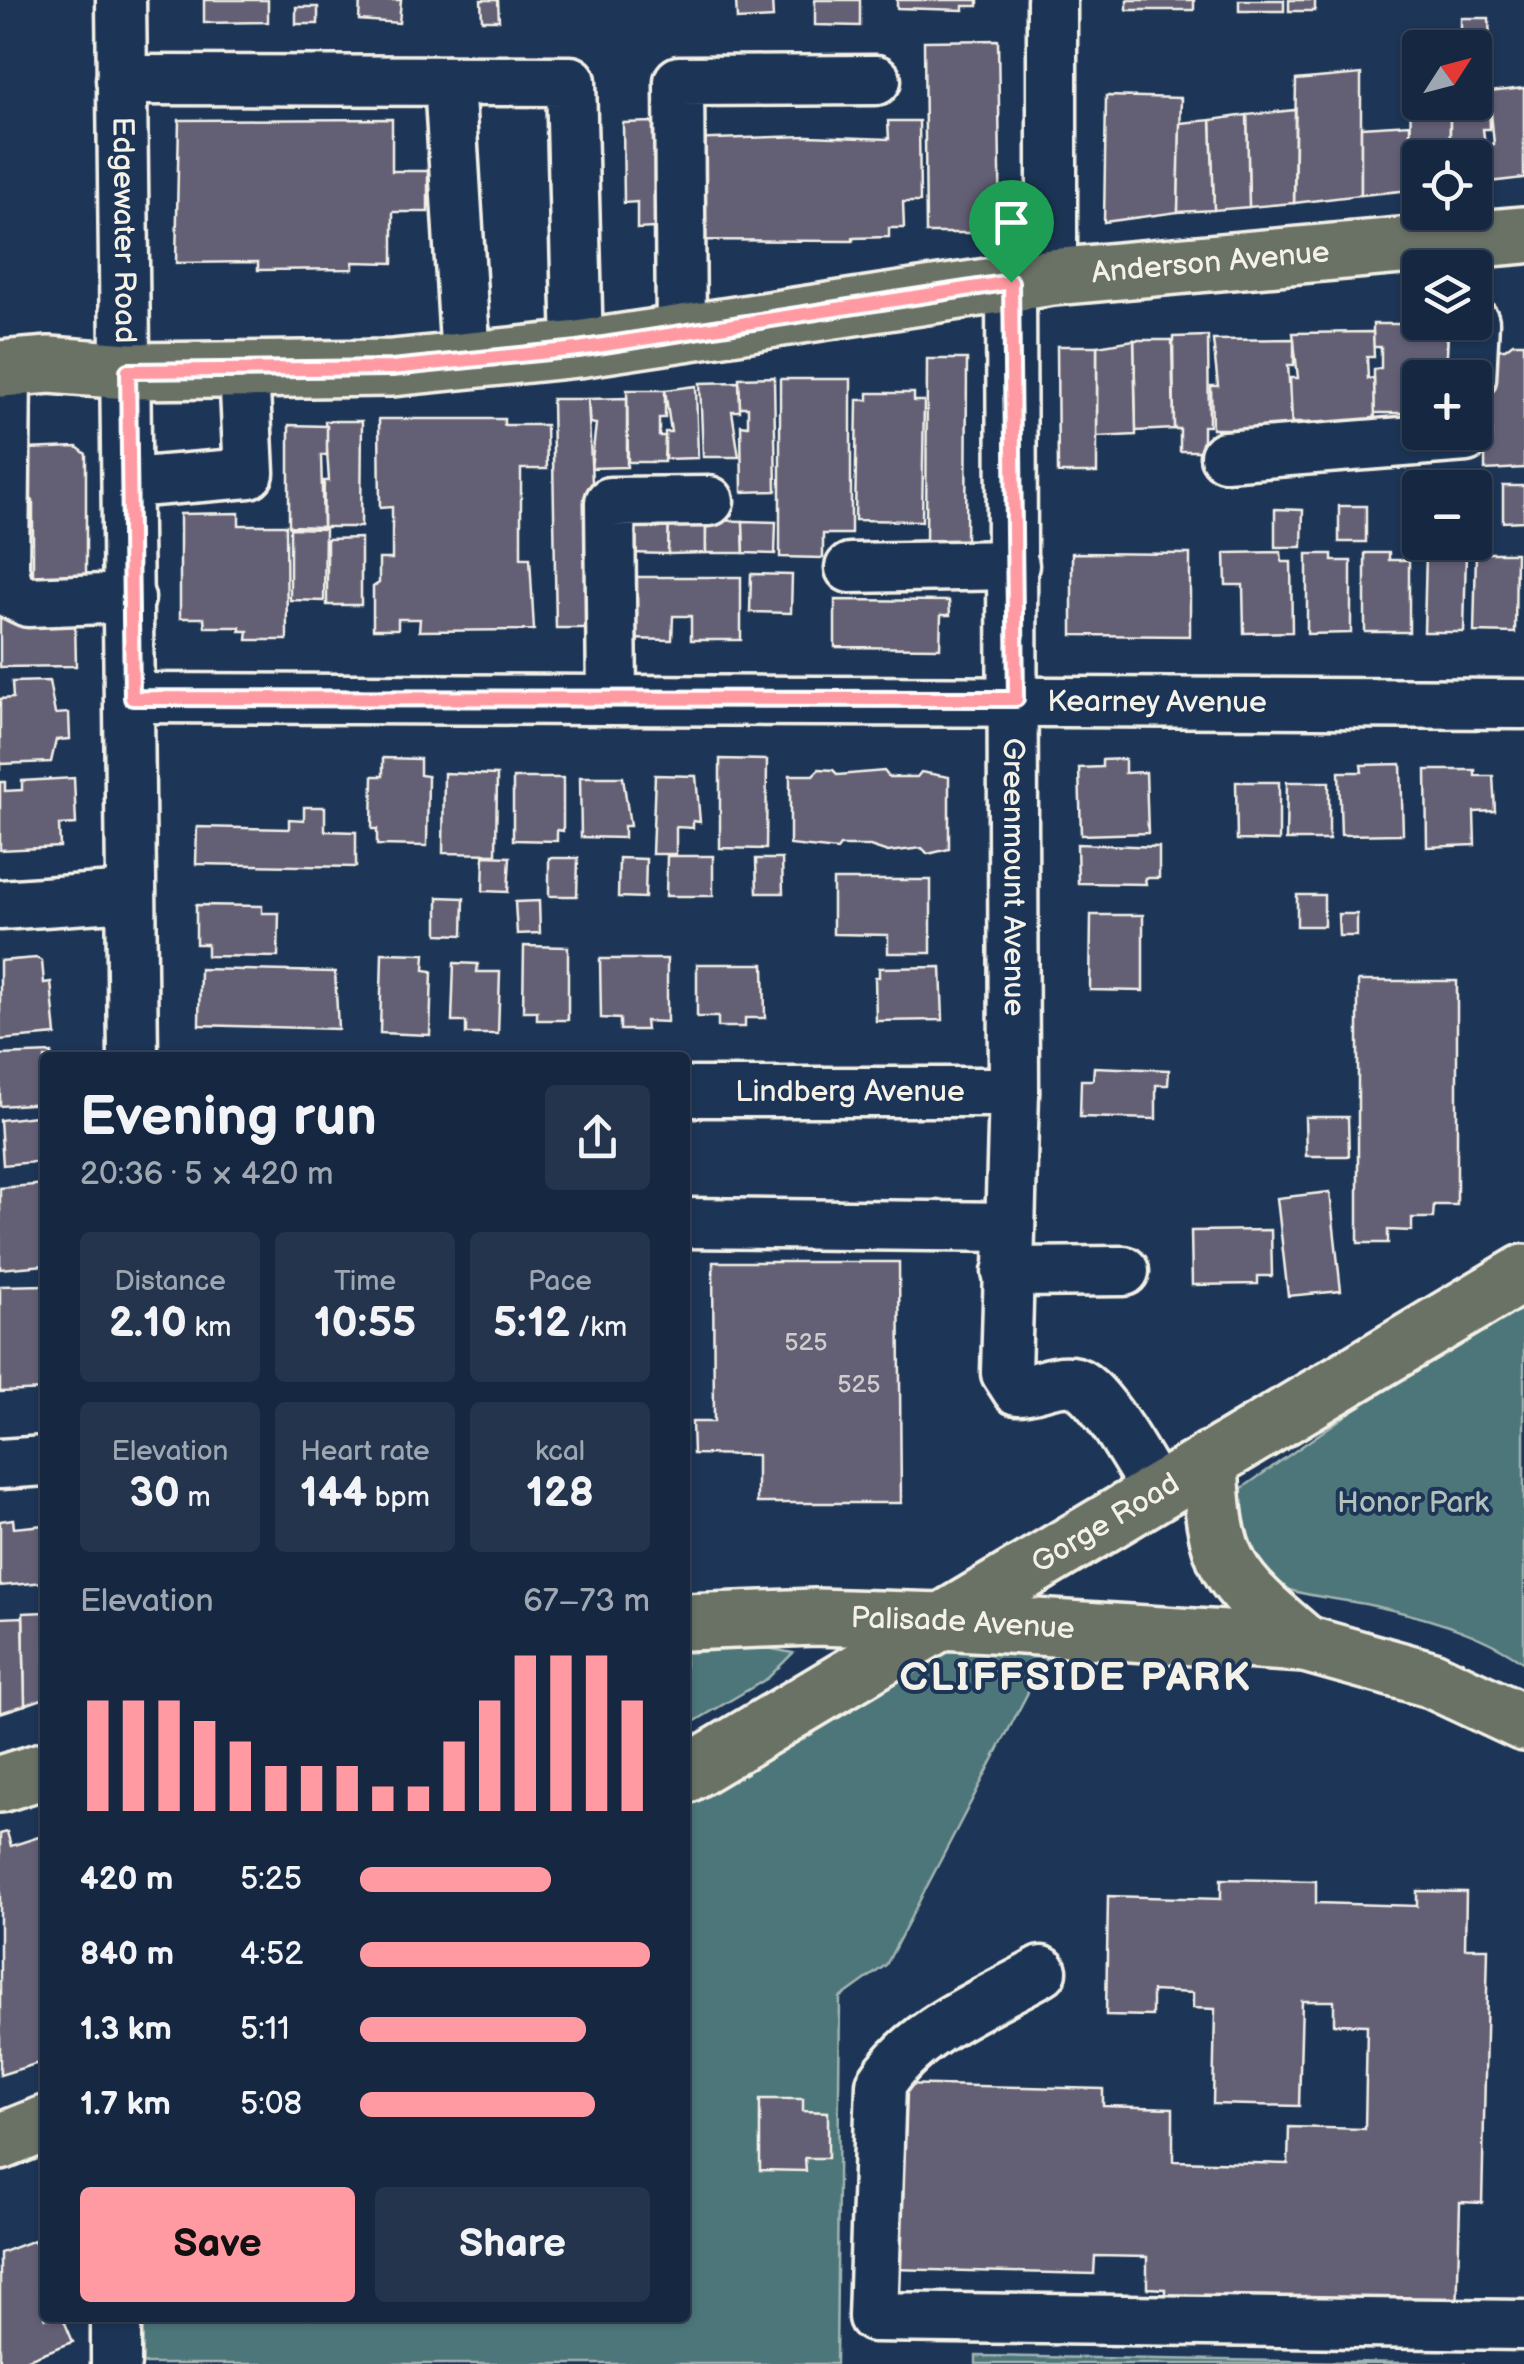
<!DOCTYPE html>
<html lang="en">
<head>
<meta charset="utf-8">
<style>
  body { margin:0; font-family:"Balsamiq Sans",sans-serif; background:#23344c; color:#f1f3f6; height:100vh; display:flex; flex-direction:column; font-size:38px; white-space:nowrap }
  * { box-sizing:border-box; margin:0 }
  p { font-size:32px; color:#9ea6b1 }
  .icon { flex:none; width:55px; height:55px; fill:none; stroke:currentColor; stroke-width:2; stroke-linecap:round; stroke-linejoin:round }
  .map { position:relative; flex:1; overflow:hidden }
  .drawer { position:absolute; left:40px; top:1052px; width:650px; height:1270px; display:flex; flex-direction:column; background:#162841; border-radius:10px; box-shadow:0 2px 8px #0004,0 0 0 2px #35445a }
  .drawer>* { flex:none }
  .needle { width:65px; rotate:54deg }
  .tools { position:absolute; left:1402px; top:30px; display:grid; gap:20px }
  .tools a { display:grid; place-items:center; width:90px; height:90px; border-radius:10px; background:#162841; box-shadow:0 2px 8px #0004,0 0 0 2px #35445a; font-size:50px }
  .pin { position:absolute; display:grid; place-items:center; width:85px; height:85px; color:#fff; margin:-102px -42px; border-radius:50% 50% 50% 0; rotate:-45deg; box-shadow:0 0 10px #0007 }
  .pin .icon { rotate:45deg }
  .round { display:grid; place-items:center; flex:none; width:105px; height:105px; border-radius:10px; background:#23344c }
  .summary { display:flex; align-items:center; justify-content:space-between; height:170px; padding:0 40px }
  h1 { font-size:55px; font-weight:700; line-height:75px }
  .metrics { display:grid; grid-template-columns:repeat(3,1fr); gap:15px; height:170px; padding:10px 40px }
  .metrics div { display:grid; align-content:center; border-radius:10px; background:#23344c; text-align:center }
  .metrics b { font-size:42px; font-weight:700 }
  .metrics small { font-size:28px; font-weight:400 }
  .metrics p { font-size:28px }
  .chart { height:280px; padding:20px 40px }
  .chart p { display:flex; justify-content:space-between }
  .chart svg { width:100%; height:180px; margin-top:10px; stroke:#ff9aa2; stroke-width:6 }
  .primary-button { display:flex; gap:20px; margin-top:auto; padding:20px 40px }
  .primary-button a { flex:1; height:115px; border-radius:10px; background:#ff9aa2; color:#111; font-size:40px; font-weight:700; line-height:115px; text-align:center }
  .primary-button a+a { background:#23344c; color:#f1f3f6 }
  ul { padding:0 40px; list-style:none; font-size:32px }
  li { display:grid; grid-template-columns:160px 120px 1fr; align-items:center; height:75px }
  li i { height:25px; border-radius:12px; background:#ff9aa2 }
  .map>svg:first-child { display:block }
  .green { fill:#4e767a; stroke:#a1b4b1; stroke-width:2.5 }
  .building { fill:#645f74; stroke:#f4f1e8; stroke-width:2.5 }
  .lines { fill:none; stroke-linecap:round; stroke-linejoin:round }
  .minor-casing { stroke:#f4f1e8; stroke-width:55 }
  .major-casing { stroke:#f4f1e8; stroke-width:62 }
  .minor { stroke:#1d3557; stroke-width:48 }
  .major { stroke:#6b7165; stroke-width:55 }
  .route-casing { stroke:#fff; stroke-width:20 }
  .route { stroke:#ff9aa2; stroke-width:12 }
  .labels { text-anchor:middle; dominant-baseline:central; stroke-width:8; stroke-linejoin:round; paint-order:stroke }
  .number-label { font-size:25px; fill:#d0cccb }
  .street-label { font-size:30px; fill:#f4f1e8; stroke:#1d3557 }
  .park-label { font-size:30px; fill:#b2c0bc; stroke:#1d3557 }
  .district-label { font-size:40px; font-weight:bold; letter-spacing:2.5px; fill:#f4f1e8; stroke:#1d3557 }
</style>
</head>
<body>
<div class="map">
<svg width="1524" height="2364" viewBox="0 0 1524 2364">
  <rect width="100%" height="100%" fill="#1d3557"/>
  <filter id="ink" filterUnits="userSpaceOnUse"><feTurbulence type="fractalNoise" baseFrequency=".01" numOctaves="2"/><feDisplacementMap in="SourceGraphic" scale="20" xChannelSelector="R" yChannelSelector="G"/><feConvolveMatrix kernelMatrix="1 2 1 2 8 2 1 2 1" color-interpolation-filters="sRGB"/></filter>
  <g filter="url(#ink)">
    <g class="green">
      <path d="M1524,1306V1663C1479,1631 1418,1615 1365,1604C1318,1595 1289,1597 1247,1570L1238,1491L1352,1411Z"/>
      <path d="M942,1621L1060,1631L886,1965L840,1998L836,2364H116V2318H685V1775Z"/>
      <path d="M762,1647L793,1653L768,1678L685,1727V1653Z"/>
      <path d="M976,2356L1466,2364H976Z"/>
    </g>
    <g class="building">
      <path d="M204,0H268V22L204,23Z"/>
      <path d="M360,0H401L399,23L359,20Z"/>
      <path d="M481,0H498L499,20H482Z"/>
      <path d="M736,0H772L773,18L737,20Z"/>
      <path d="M815,0H860V26L815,25Z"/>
      <path d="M897,0H978V6H963V10L897,8Z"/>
      <rect x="1127" y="0" width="67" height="10"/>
      <rect x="1239" y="0" width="45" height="11"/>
      <rect x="1289" y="0" width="26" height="11"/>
      <rect x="296" y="7" width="22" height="17"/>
      <path d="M1461,18H1489L1490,43L1461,44Z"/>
      <path d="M998,40L1001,233H926L924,41Z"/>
      <path d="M1420,65V102H1450V158H1420V189L1410,190L1411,66Z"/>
      <path d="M1361,74V195L1294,203L1296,80Z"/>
      <path d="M1524,88V178L1489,182V145L1494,144L1489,92Z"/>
      <path d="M1489,92L1490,129H1483L1485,145H1489V182L1475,183V158H1450V102H1475V93Z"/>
      <path d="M1106,96L1181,98L1178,212L1104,222Z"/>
      <path d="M1295,110L1294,203L1249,207L1247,115Z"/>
      <path d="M1247,115L1249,207L1214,210L1211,120Z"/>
      <path d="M392,119V171H428V212H393V263L353,262V269L258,270V262L176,263L179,120Z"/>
      <path d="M1211,120L1214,210L1178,212L1180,123Z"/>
      <path d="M888,121H919L920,202H903L904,228H889V237L853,238V241L653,240V228L637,229V202L624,203L623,123L653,122V141L808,136L889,139Z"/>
      <path d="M1410,124V190L1361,195V127Z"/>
      <path d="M1373,324H1454V378H1420V413H1374V369L1381,368V347H1373Z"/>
      <path d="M1373,332L1374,357H1367L1368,379L1374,378L1375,422L1292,423L1290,378H1298L1293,333Z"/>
      <path d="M1208,336L1209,426H1203V451H1180V429H1174L1173,337Z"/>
      <path d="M1294,339V365H1288L1292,429H1212L1211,386H1218L1213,340Z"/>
      <path d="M1134,340H1172L1174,429L1136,431Z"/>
      <path d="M1134,340L1136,435L1097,437V346Z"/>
      <path d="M1513,343H1524V468L1485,470L1486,349H1505Z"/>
      <path d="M1057,346H1097V473H1058Z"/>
      <path d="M927,359H967L966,546H926Z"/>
      <path d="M774,377L776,491L742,492L741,425L748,426V407H740L739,378Z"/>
      <path d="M780,379H851V534H823V558L780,557Z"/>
      <path d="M739,382L740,411H732L739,457H703L700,383Z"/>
      <path d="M696,386L698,458L665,459V432H671L665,390Z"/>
      <path d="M627,390H665V418H659V436H665L664,462H628Z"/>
      <path d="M868,393H914V401H924L922,521L855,520L857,400H868Z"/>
      <path d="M627,398V467L591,468L596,424L590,423L588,399Z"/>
      <path d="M552,399H588L599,628H556Z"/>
      <path d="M379,419H504V425H546L547,469H521V558H530L534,630L419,631L420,619H398V629H373V587L379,583V559H392V507L380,508Z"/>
      <path d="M325,421H362L361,527H323L324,481H329Z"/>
      <path d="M289,425L327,426V455H321L323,527L289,526Z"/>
      <path d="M77,447L86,454V584H33V501L27,495L25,449Z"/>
      <path d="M1503,486H1524V521L1503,522Z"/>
      <rect x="1339" y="506" width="27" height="36"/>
      <path d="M1275,509L1303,510L1302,547H1275Z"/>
      <path d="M239,513V525H286L287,640H247L248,631H240V627H205L204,618H180V514Z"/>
      <path d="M630,519H669L668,554L630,553Z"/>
      <path d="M669,519L706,520V553L668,554Z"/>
      <path d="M706,520L743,521L744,553H706Z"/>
      <path d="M743,521L776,522L775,554L744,553Z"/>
      <path d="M290,528L325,529L324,601L290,600Z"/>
      <path d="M361,538V605H327V539Z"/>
      <path d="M1281,552L1282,562H1291L1292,632L1244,633L1243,585H1226L1225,553Z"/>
      <path d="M1426,552L1466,553L1464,632H1424Z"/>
      <path d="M1072,553L1190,554V636L1072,635Z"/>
      <path d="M1365,553H1389V560H1409V632H1365Z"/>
      <path d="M1476,553H1516L1515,633L1474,632Z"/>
      <path d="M1307,554H1332V561H1351V633L1307,634Z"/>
      <path d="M751,574L792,575L791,613L750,612Z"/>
      <path d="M625,577H741V640H691V616H673L672,640L625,639Z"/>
      <path d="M835,600L949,601L950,615H941L940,648L835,647Z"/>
      <path d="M75,617L76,666L0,667V618Z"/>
      <path d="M49,681L55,714L69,713L70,739L56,740L51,762L0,764V771V699L13,698L12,682Z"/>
      <path d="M383,758L420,759V775L428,776L427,846L377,845V829H372L373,776H383Z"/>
      <path d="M720,759L767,760L766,849L720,848Z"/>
      <path d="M1125,759V773L1146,772L1148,833L1081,835L1079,768L1102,767V760Z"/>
      <path d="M1401,764L1403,834L1341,835L1339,772H1362L1361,765Z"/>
      <path d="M819,769L833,770L838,775L884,771L889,777H917L921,772L949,777V849L928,854L922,848L888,852L870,846H840L837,850L790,845V775H813Z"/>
      <path d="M1426,770H1475V776H1493L1495,811L1474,812L1475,845L1427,847Z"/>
      <path d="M444,773L497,775L496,854L443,853Z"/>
      <path d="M655,775L696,776L700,822L693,821V828L676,827V854H652Z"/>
      <path d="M580,777H623L630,826H624V838L581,837Z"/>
      <path d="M74,778L76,824L59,825L60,847L0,850V782H5V791L22,790V781Z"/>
      <path d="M513,778H563V831L557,830V841L513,840Z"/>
      <path d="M1236,782H1279V841L1237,840Z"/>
      <path d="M1287,782H1329V840H1286Z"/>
      <path d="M304,807H325V831L356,832V867L196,864L197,827L289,829V819L304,820Z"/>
      <path d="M1077,844L1159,847V878H1145L1146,884L1078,883Z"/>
      <path d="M484,856L510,857L508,892L483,891Z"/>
      <path d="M667,856H713V896H666Z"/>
      <path d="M549,858H578L577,896H549Z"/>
      <path d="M619,858L646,859L645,898L618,897Z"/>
      <path d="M756,859H782L783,893H757Z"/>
      <path d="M833,880H931V953H888V935L833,934Z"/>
      <rect x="1297" y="895" width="27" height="31"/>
      <path d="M438,897L464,898L463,935L438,934Z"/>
      <path d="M539,901L540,933L517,934L515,902Z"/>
      <path d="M196,905L262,906V913H279L278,957L207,956V944H196Z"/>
      <path d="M1338,914H1357V936H1339Z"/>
      <path d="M1091,915H1143V991L1090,990Z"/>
      <path d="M524,946L568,947V1020H537V1011H523Z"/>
      <path d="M382,953L425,954L424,970L432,971L430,1035L380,1033Z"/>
      <path d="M36,958L42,961L44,983L51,982L56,1035L0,1040V961Z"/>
      <path d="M600,959H667V1022L645,1021L646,1030H620V1019L601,1018Z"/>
      <path d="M454,963L478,964L477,972H500L498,1034H466V1022H452Z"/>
      <path d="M697,964H764L765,1018H745V1027H718V1017H697Z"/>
      <path d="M941,967L943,1020L876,1021L875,977H879V968Z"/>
      <path d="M200,969L335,972L338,1029L199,1025Z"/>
      <path d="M1358,981H1457V1205H1434L1433,1218H1412V1231L1388,1230V1243H1358Z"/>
      <path d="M52,1053V1057L62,1058H45V1103L0,1106V1055Z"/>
      <path d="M1094,1067L1169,1070L1168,1085H1156V1119L1080,1117L1081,1080H1093Z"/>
      <path d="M45,1115V1161L3,1165L0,1120Z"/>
      <path d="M1305,1117H1348L1349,1156H1306Z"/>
      <path d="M45,1184V1265L0,1269V1188Z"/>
      <path d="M1330,1192L1341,1291L1288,1296L1277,1198Z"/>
      <path d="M1271,1230L1272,1276H1258V1284L1192,1285L1191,1231Z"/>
      <path d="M713,1262H899L901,1503H757V1455L693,1454L692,1422H714Z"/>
      <path d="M45,1285V1390L0,1392V1286Z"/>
      <path d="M13,1519L14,1528L45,1525V1582L0,1586V1521Z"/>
      <path d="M45,1612V1698L25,1705L23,1613Z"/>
      <path d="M23,1617L25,1705L0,1713V1618Z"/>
      <path d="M7,1832L11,1846L45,1835V2061L0,2075V1834Z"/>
      <path d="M1221,1879L1316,1881V1903L1417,1906V1891L1466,1892L1465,1948H1488L1482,2203L1460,2202L1457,2318L1165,2311V2289L1147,2288V2257L1095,2256L1094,2274L892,2269L897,2084L1103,2089V2106L1173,2108V2161L1288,2164L1289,2127L1365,2129L1367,2025L1334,2024V2001H1302L1299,2106L1213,2104L1215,2009L1193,2008V1993L1152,1991V2016L1106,2015L1108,1896L1221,1899Z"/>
      <path d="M760,2099H803V2111L828,2112V2158H805L806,2171L760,2170Z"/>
      <path d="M34,2240L45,2267V2287L39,2290L45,2300V2318H63L73,2342L15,2364H0V2253Z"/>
    </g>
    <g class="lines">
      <defs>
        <g id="minor">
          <path id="s1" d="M121,0L133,1058"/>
          <path d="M1052,0V277"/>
          <path d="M121,80L571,81L578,349"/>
          <path d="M449,81L466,360"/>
          <path id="s2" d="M1011,282L1014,1092L1006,1373L1017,1390C1036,1390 1052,1379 1071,1381C1097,1383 1142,1469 1157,1492"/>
          <path d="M681,333L679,81L876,80"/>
          <path d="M6,369L4,568L9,593L28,602L130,598"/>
          <path d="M1471,378L1474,322"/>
          <path d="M1225,456L1466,437V432"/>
          <path d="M129,483L249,473L244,370"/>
          <path d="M850,568L1014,565"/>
          <path id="s3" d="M132,698L1524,704"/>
          <path d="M612,699L610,502L709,501"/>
          <path d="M0,905L130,896"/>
          <path id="s4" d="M685,1092H1014"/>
          <path d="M685,1223L1010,1227"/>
          <path d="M1007,1272L1124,1271"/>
          <path d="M0,1464L45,1461"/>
          <path d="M1042,1971C988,2002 915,2029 881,2084L873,2317L1524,2325"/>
          <path d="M116,2318V2364"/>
        </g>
        <g id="major">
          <path id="s5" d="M0,369L50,365L128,371L392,368L578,349L1052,277L1524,235"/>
          <path d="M1210,1460C1214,1566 1226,1577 1305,1644"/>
          <path id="s6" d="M685,1622L815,1617L942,1621L1305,1644L1430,1679L1524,1723"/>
          <path id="s7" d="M685,1775L1524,1273"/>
          <path d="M0,1784L45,1770"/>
          <path d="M0,2142L45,2124"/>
        </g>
      </defs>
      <use href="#minor" class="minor-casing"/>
      <use href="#major" class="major-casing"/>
      <use href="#minor" class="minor"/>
      <use href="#major" class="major"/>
    </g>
  </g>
  <g class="lines" filter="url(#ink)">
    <defs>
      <path id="route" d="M1011,282L1016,699L132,698L128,371L392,368L578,349Z"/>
    </defs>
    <use href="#route" class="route-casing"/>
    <use href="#route" class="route"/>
  </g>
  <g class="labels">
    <g class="number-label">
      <text x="806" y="1342">525</text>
      <text x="859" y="1384">525</text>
    </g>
    <g class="street-label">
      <text stroke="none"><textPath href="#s1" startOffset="230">Edgewater Road</textPath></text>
      <text stroke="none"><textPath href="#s5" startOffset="1218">Anderson Avenue</textPath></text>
      <text stroke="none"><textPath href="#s3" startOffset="1025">Kearney Avenue</textPath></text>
      <text stroke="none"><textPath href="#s2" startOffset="595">Greenmount Avenue</textPath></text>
      <text stroke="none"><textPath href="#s4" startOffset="165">Lindberg Avenue</textPath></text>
      <text stroke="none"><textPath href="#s7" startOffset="490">Gorge Road</textPath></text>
      <text stroke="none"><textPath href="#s6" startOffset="278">Palisade Avenue</textPath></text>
    </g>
    <g class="park-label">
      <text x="1413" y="1503">Honor Park</text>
    </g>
    <g class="district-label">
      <text x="1076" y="1678">CLIFFSIDE PARK</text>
    </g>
  </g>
</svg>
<div class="tools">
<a><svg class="needle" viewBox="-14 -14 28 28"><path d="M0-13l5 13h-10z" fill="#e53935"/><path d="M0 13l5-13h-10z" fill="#9ea6b1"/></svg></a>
<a><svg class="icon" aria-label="locate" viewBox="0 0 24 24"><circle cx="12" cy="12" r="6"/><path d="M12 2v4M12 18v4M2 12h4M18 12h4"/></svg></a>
<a><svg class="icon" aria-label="layers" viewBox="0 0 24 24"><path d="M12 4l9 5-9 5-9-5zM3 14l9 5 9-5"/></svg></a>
<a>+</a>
<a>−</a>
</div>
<div class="pin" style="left:1011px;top:282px;background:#1e9e55"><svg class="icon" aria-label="arrive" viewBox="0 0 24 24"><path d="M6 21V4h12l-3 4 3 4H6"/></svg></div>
<section class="drawer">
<div class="summary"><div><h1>Evening run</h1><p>20:36 · 5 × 420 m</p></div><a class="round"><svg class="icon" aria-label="share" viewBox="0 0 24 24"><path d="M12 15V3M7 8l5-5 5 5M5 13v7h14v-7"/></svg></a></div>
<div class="metrics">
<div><p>Distance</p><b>2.10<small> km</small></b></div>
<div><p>Time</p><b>10:55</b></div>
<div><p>Pace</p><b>5:12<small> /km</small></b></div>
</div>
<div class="metrics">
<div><p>Elevation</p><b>30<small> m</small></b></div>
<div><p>Heart rate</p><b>144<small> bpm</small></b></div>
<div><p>kcal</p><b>128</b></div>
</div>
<div class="chart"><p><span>Elevation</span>67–73 m</p>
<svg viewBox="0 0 160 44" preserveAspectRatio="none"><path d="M5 44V17M15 44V17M25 44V17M35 44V22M45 44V27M55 44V33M65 44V33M75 44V33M85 44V38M95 44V38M105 44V27M115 44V17M125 44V6M135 44V6M145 44V6M155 44V17"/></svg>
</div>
<ul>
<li><b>420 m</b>5:25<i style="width:66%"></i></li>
<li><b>840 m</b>4:52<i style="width:100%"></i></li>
<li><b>1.3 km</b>5:11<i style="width:78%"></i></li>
<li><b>1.7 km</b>5:08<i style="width:81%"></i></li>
</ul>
<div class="primary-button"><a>Save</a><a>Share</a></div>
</section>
</div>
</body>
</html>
